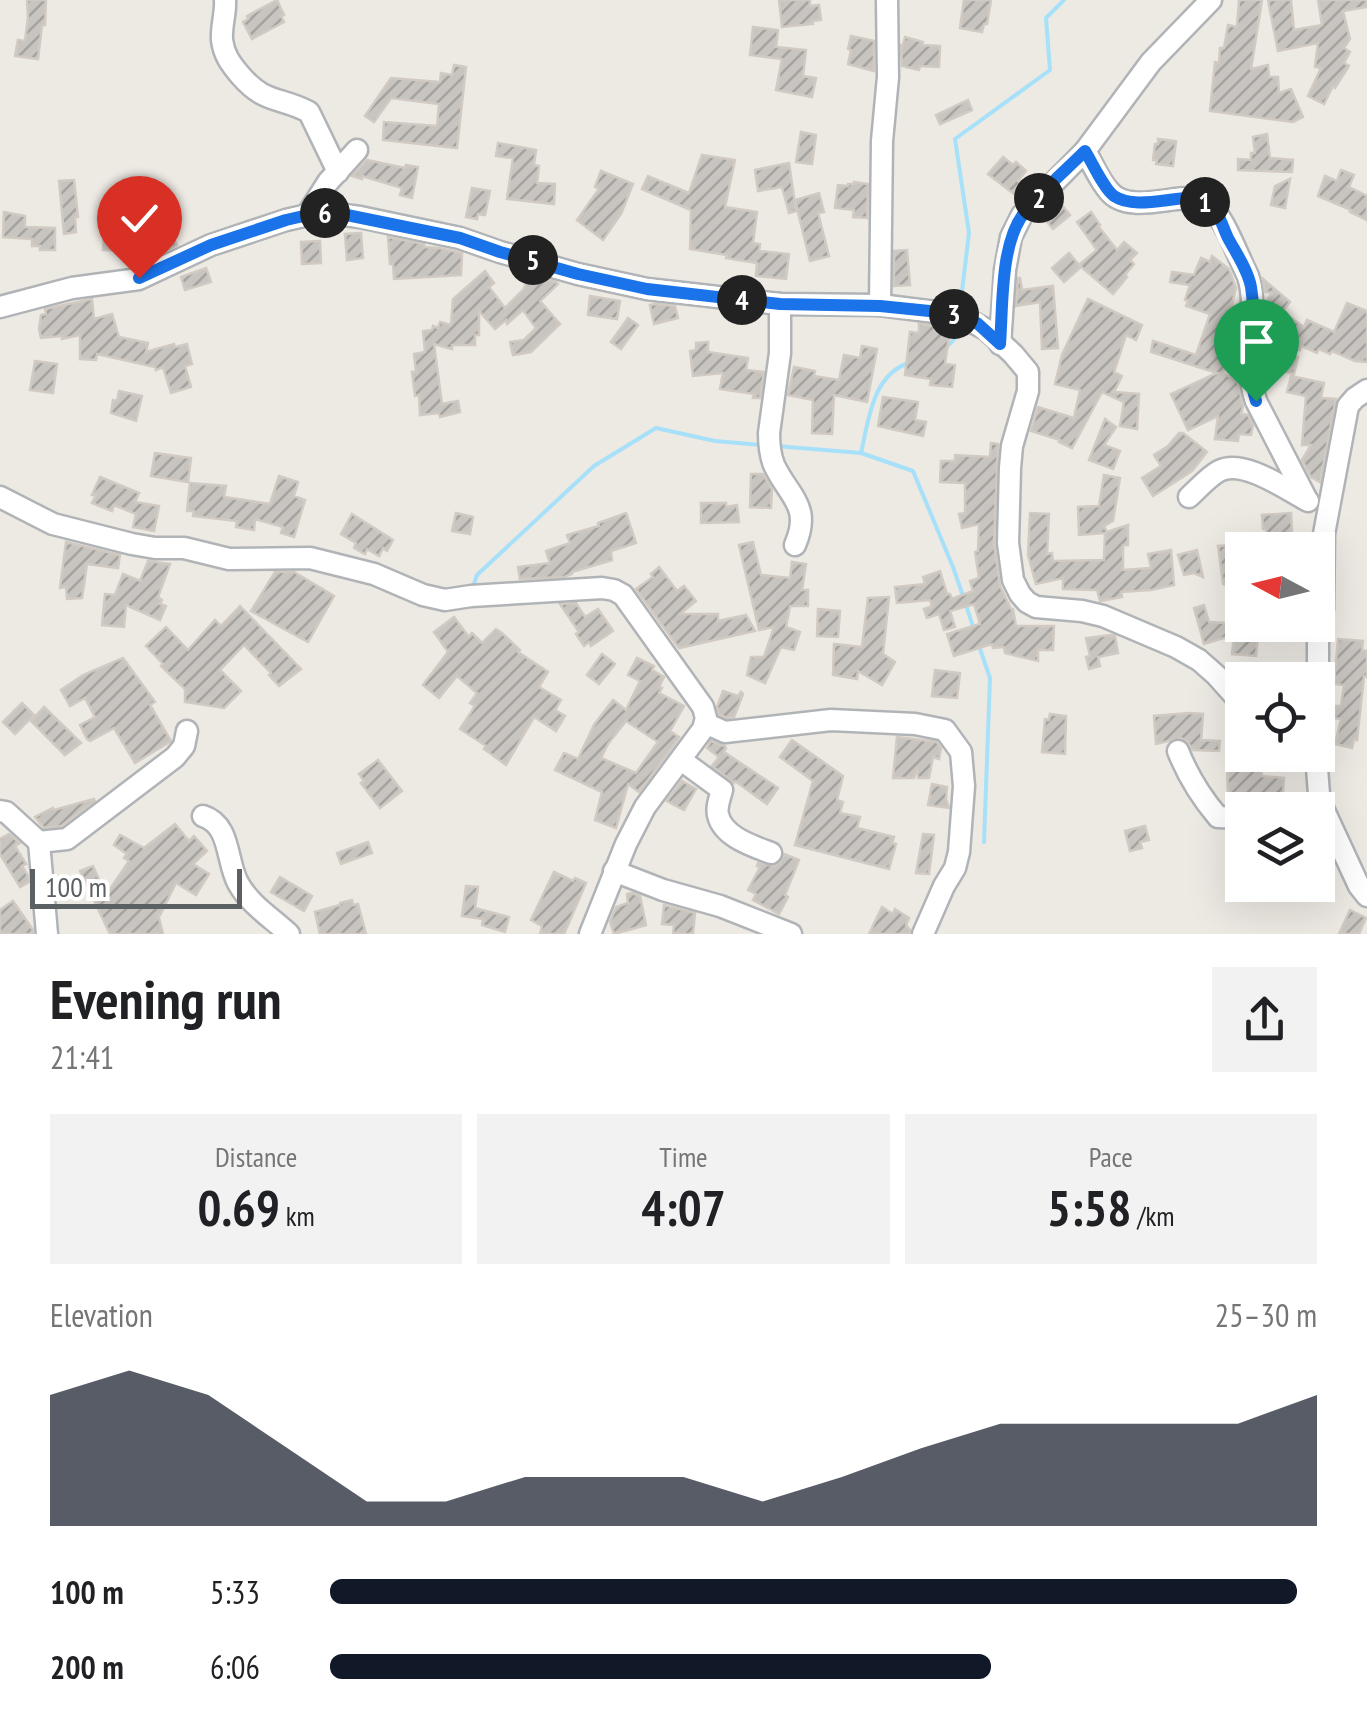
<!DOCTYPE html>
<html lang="en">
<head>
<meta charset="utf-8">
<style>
  body { margin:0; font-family:"PT Sans Narrow",sans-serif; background:#f2f2f2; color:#202124; height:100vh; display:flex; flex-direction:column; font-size:38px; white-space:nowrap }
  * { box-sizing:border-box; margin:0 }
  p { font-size:32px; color:#757577 }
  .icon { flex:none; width:55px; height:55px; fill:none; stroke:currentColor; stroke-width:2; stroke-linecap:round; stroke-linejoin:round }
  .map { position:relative; height:934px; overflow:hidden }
  .sheet { display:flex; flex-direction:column; background:#fff; flex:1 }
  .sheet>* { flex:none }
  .needle { width:65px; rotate:277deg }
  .fabs { position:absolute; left:1225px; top:532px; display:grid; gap:20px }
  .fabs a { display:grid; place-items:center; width:110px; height:110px; border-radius:0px; background:#fff; box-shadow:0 10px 40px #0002; font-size:50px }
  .scale { position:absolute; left:30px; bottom:25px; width:212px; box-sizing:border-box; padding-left:10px; border:5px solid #5b6063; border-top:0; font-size:28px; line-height:35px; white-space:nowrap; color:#5b6063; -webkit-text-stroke:8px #fff; paint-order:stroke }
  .pin { position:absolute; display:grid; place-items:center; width:85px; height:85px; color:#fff; margin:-102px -42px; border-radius:50% 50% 50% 0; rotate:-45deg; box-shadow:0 0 10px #0007 }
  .pin .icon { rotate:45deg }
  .km { position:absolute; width:50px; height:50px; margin:-25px; border-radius:50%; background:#222; color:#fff; font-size:28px; line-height:50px; text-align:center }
  .round { display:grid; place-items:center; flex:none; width:105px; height:105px; border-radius:0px; background:#f2f2f2 }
  .headline { display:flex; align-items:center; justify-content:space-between; height:170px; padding:0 50px }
  h1 { font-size:55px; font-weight:600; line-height:75px }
  .metrics { display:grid; grid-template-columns:repeat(3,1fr); gap:15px; height:170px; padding:10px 50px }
  .metrics div { display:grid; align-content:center; border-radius:0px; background:#f2f2f2; text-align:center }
  .metrics b { font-size:50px; font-weight:600 }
  .metrics small { font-size:28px; font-weight:400 }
  .metrics p { font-size:28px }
  .chart { height:280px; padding:20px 50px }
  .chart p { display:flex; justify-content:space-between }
  .chart svg { width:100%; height:180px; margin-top:10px; fill:#111827; opacity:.7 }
  ul { padding:0 50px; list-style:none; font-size:32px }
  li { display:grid; grid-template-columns:160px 120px 1fr; align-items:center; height:75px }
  li i { height:25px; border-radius:12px; background:#111827 }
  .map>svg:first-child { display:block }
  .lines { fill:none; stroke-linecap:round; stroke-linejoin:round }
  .stream { stroke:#a7e0f9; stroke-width:4 }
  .building { fill:url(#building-hatch); stroke:#d1cac2; stroke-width:2.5; fill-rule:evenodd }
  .minor-casing { stroke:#b1b4b7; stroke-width:25 }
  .minor { stroke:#fff; stroke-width:20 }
  .route-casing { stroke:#fff; stroke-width:20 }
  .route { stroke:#1a73e8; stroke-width:12 }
</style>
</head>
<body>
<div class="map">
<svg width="1367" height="934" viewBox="0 0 1367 934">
  <defs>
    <pattern id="building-hatch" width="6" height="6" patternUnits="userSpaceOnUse" patternTransform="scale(2.5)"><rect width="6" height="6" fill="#c8c4bf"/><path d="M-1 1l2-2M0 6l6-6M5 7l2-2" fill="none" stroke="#a5a39f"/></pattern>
  </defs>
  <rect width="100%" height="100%" fill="#ede9e3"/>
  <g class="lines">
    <g class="stream">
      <path d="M960,308L969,233L955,139L1050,70L1046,18L1064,0"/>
      <path d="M946,348L958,335L959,323"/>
      <path d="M776,446L861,453L913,471L953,567L963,596"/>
      <path d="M861,453C869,419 872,374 911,362"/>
      <path d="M472,590L477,575L594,466L656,428L715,441L761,445"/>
      <path d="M966,605L974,630"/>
      <path d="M978,643L990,678L984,842"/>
    </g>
  </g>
  <g class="building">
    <path d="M27,0H46L45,25H42L38,59L15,56L18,40L25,41L28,18Z"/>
    <path d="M277,0L284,15L281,16L284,22L252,39L243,22L248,19L247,16Z"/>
    <path d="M779,0H810V6L819,5L821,20L812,21L813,24L782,27Z"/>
    <path d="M964,0H991L987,24H984L982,32L960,28Z"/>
    <path d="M1239,0H1262L1251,69L1268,65L1269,77H1278L1279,93L1291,89L1303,117L1293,122L1210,111L1215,62L1219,63L1220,48H1224L1228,25L1237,27Z"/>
    <path d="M1268,0H1291L1294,30L1322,25L1318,0H1367V7L1343,11L1350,39L1344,48L1350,52L1344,63L1349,66L1335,88L1333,86L1324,104L1308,96L1321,68L1315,67L1318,43L1278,51Z"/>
    <path d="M753,27L778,30L776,47L806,50L803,76L816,78L812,97L776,90L782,59L750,55Z"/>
    <path d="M851,36L874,41V71L848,64L851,50L848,49Z"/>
    <path d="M905,37L923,42L922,45L940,46L939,67L920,66L919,70L902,66L901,45H903Z"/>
    <path d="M454,65L466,67L457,148L383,140L384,122L437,126L439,104L391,98L374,122L365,116L391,78L440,82L441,73L452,75Z"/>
    <path d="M968,100L972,110L940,124L936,115Z"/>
    <path d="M801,132L816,135L812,164L796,162Z"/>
    <path d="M1267,134L1270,158L1293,160L1292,172L1238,170V159L1251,160V153H1255L1253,137Z"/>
    <path d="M1158,139L1176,141L1173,166L1156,164L1157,160H1153L1155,144H1158Z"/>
    <path d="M498,143L536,150L534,165L539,166L537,183L555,184L554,204L507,199L513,158L496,156Z"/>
    <path d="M702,155L735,160L725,207L757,212L753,243L760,244L759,251L789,254L786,279L756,276L757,263L726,258L727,255L690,249L691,210L642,189L648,176L689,193Z"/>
    <path d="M1003,157L1013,165L1016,162L1026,171L1018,181L1022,185L1014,194L988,174Z"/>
    <path d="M367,160L405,168L406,165L418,167L412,198L400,195L402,188L362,176V179L352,176Z"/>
    <path d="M789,163L796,211L789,213L782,187L758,191L755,170Z"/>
    <path d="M1341,170L1354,175L1349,187L1367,196V220L1350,212L1351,210L1318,196L1325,176L1337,181Z"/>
    <path d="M601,171L633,184L621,214L603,240L577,220L599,189L595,187Z"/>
    <path d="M1290,179L1285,208L1271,205L1275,186Z"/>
    <path d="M74,180L78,217H75L76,232L64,234L59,181Z"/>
    <path d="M854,182L868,184L867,218L853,217L854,210L835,208L838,185L848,186V184H854Z"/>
    <path d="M472,188L490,191L485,215L478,214L477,219L466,217Z"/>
    <path d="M819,193L824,212L818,213L829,256L810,261L795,200Z"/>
    <path d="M1057,199L1070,215L1053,229L1041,215Z"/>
    <path d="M159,209L177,245L161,254L142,218Z"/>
    <path d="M4,212L25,216V227L55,228V250H40V246H32V239L3,237Z"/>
    <path d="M1091,212L1100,225L1098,226L1117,250L1124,242L1137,253L1130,260L1134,264L1125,275L1127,277L1113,294L1079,265L1081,267L1064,282L1052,268L1069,253L1079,265L1097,250L1077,222Z"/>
    <path d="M105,217H124V238L142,239L141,251L103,250Z"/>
    <path d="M361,233L363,258L347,260L345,234Z"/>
    <path d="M388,237L424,244V247L439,248L462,253L461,275L394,279L393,264H390Z"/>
    <path d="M320,241L321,263L302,264L301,242Z"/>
    <path d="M907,250L910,285L894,286V251Z"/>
    <path d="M1212,256L1229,269L1236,288L1227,323L1238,327L1236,351L1235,355L1227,351L1223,374L1237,379L1243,406L1241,414L1248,415L1253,425L1251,435L1239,434L1238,441L1215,439L1218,416L1188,430L1171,394L1217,373L1151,352L1153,341L1196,355L1210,314L1186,306L1188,301L1185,300L1190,285L1170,282L1172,272L1194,275L1201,258L1210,262Z"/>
    <path d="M206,268L211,282L185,290L181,277Z"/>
    <path d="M485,271L494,283L489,287L505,308L524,289L527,280L532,275L556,282L558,284L540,301L560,324L531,352L513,355L510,342L524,340L536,328L523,310L507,324L506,320L495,329L479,311V335H475V345H452V349L434,344L442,404L458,401L460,412L440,417L439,413L420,415L419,395L415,396L412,372H416L414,354L425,352L423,331L432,330L433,326L438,328L440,322L451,325L453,299Z"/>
    <path d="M1018,278H1020L1022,290L1053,286L1058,348L1042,349L1040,302L1016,306Z"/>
    <path d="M1263,279L1290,302L1282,312L1304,327L1307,320L1334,332L1347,303L1367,311V362L1355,361L1332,351L1330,354L1319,349L1317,353L1301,346L1300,350L1265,325L1271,316L1266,313L1269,308L1266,302L1272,293L1265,292Z"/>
    <path d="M590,296L620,301L617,319L588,315Z"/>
    <path d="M92,299L94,319L112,314L119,337L148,343L146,352L174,344L175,347L187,344L192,364L185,366L191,387L171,393L163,367L156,370L155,367L97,354L96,360L80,359V335L62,339V336L41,338L39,329L41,315L46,314L45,309Z"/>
    <path d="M1088,299L1142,325L1136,340L1126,335L1114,372L1122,376L1114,392L1139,394L1137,429L1120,426L1124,402L1102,392L1072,448L1059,442L1060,440L1031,431L1038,407L1074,418L1080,390L1055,384L1062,355Z"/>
    <path d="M655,304L675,306L678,318L654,324L650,305Z"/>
    <path d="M628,318L638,325L621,349L611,342Z"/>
    <path d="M919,324L944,327V335L949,336L945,364L955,365L952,387L930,385L931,379L905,375L910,332L919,333Z"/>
    <path d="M708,342V352L748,358L746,370L764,372L760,398H753L754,394L720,389L723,373L693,376L690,351L696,350V343Z"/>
    <path d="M862,346L877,349L867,402L834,395L832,434L812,433L813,400L788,395L794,367L815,371L814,376L839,380L844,355L860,358Z"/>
    <path d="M1265,349L1298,357L1294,374L1264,366Z"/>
    <path d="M35,361L57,364L53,393L30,390Z"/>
    <path d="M1291,376L1324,383L1321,398L1336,399L1320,482L1311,477L1302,460L1311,445H1302L1306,396L1287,392Z"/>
    <path d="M119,391L142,396L136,421L111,413L113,400L117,401Z"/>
    <path d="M883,397L918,402L915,420L926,422L923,436L878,426Z"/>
    <path d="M1105,419L1116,427L1104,445L1120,451L1113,469L1089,460Z"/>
    <path d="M1179,433H1183L1207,452L1192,471L1153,496L1142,478L1161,466L1154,455L1168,446Z"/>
    <path d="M991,443L998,444L994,543L1000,586L1011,609H1013L1016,626H1054L1053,650H1038V661L1005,653L1004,647L993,648L992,644L954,656L947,634L980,624L974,604L950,611L955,627L944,630L939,614L927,618L924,609L932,606L930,600L897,603L895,587L925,584L923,577L940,571L947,594H950L952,599L973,591L970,581L979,578L975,552L978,551L979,524L962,528L959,514L965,513V483L940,482L941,461H955V455L990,457Z"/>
    <path d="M155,453L191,458L188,482L151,476Z"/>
    <path d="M751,474H763L772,489L771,508L750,507Z"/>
    <path d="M1104,475L1120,478L1113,521L1104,526L1107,532L1128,525V545H1123V570L1151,568L1148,554L1171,550L1174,585L1151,590L1121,592L1122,597L1100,601L1097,590L1063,589V578L1036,584L1028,555L1030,513L1049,514L1047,554L1052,553L1053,561L1104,560L1105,533L1079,535L1078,507L1099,506Z"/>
    <path d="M279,476L298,482L294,496L305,500L294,537L281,533L283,527L255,519L254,530L236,527L237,521L193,516L194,511H187L190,483L226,486L224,497L270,504Z"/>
    <path d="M100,477L139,493L135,502L159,506L154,531L133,527L136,514L114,505L112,511L92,503L96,495H92Z"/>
    <path d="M701,503H726V507L737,505L739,522L701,523Z"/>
    <path d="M456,513L473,517L470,534L452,531Z"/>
    <path d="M626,513L636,543L611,551L612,560L572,572V574L564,577L520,579L518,567L550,563L546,551L570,543L567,535L599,526L598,523Z"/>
    <path d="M1291,513L1293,550H1268L1266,529H1263L1262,515Z"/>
    <path d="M352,514L393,540L387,551L383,548L379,556L367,549L365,554L354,548L356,543L341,534Z"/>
    <path d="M66,542L120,555L118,568L87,564L82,598L67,599L66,587L60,588Z"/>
    <path d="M753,542L761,575L790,578L792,562L806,564L802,590H808V606H790L786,627L800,632L794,650L781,647L765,683L747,675L751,657H764L774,627L759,630L739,545Z"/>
    <path d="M1230,545L1231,554L1240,552L1242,561V592L1223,584L1218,546Z"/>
    <path d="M1197,550L1203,577L1194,573L1184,575L1178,555Z"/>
    <path d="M148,561L170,564L158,597L162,600L160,604L166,606L160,620L126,605L124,627L102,625L105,594L115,595L123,574L140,581Z"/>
    <path d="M659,567L677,591L684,586L696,601L680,614H718V621L746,615L755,631L679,648L636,589L653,577L651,574Z"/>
    <path d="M275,572H294L334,596L308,642L251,611Z"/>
    <path d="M889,597L883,654L895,662L882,685L858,671L857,679L833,675L834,644L862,647L868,598Z"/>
    <path d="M576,603L585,617L598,609L613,631L591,646L589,642L584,646L576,634L579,632L560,604Z"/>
    <path d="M1204,605L1209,622L1259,625L1256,656L1232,654L1234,635L1204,644L1194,608Z"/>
    <path d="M240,606L301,669L279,686L269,675L271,673L244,645L220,670L241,691L224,708L185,702V689L161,666L163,664L146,646L166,627L188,650L215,620L221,626Z"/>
    <path d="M818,609L840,611L838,637L817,636Z"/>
    <path d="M454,617L469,637L472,633L482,643L496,629L502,633L520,650L518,652L548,672L539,687L561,700L555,710L565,716L556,731L534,717L506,765L484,749L486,746L460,729L475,706L470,703L477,693L457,676L439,698L423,685L448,652L434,632Z"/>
    <path d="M1111,635L1115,636L1118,653L1098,657L1100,666L1089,669L1086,657L1090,656L1086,638Z"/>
    <path d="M1338,639L1363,641L1362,650L1367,651V677L1364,676L1357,740L1354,739L1352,748L1335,744L1341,719L1334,718L1336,706H1341L1344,685L1334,684Z"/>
    <path d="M602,654L615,664L599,684L587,675Z"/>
    <path d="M123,658L155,702L150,705L171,741L135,763L114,728L90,741L87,739L80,725L95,717L85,698L70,706L61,690L83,675Z"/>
    <path d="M637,658L654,666L652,670L664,677L659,687L662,688L659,693L684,706L670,731L679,737L670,750L639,792L628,784L616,828L595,820L602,792L555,770L564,753L578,759L594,725L613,700L626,710L640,681L628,675ZM626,721L658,742L636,773L601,758L608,744Z"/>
    <path d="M935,670L960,673L957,698L932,696Z"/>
    <path d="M723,691L738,696L741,692L743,694L734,717L727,718L719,714L717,707Z"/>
    <path d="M22,703L34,715L15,734L3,722Z"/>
    <path d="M44,707L81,743L65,755L31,721Z"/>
    <path d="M1189,713L1203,714L1201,740L1220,741L1219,751L1193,750L1187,741L1181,738L1156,744L1154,716Z"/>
    <path d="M1050,714L1066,716L1065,754L1042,752L1045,719L1049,720Z"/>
    <path d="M897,737L937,742L941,748L939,759L933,757L929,778H918L917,767L914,778H893Z"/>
    <path d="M792,740L843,776L837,800L843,802L840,813L860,817L857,828L894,837L892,843L896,844L889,869L795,845L813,781L780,757Z"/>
    <path d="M711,741L725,746L726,748L724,752L778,788L767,804L735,781L734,783L712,766L719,757L707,748Z"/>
    <path d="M378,760L402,791L380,808L361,783L364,781L359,774Z"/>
    <path d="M1261,765L1262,776L1284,778L1283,793L1228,794L1227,767Z"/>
    <path d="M682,781L696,789L684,810L667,801Z"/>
    <path d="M932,784L947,787L946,799L949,808L928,805Z"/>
    <path d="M94,799L95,801L61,826L44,828L35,817L53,808L54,810Z"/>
    <path d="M175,824L189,841L194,836L207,851L193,864L209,874L196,895L176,883L160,915L158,914L163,934H110L80,871L93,866L106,895L129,861L124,858L127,854L114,845L120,835L144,848Z"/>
    <path d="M1145,826L1149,840L1140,842L1142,848L1130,851L1125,831Z"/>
    <path d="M9,834L20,843L15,846L26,864L22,866L28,876L29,882L20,887L0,854V839Z"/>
    <path d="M923,834L934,835L929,874L916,873Z"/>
    <path d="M368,842L372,853L341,864L337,853Z"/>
    <path d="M784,854L799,860L785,895L788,897L779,914L753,900L756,894L748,890L760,867L757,866L758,863L774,866L780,863Z"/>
    <path d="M554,872L573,881L575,878L586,883L564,934H540L542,926L531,920Z"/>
    <path d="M280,877L312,896L304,911L271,892Z"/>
    <path d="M466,886L478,887L475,908L509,917L505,932L482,925L483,919L462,916Z"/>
    <path d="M632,893L640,896L646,925L614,934L610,922L616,907L628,903L627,894Z"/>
    <path d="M352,900L353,905L358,904L366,934H320L315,912L340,905V903Z"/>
    <path d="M13,901L33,930V934H0V910Z"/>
    <path d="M664,905L695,913L693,934H673L674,925L662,924Z"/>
    <path d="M882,907L893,914L895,909L909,918L906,925L910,930L909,934H869Z"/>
    <path d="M1350,910L1366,918L1359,934H1339Z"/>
  </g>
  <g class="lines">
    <defs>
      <g id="minor">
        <path d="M225,0C226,13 221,26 222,40C224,55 230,63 240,75C266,105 279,96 309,112L338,172"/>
        <path d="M1085,151C1093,164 1099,180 1109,191C1131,218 1186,188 1206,202C1223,213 1238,257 1248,276C1260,317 1241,357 1256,401L1307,500"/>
        <path d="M307,215L328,182L357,150"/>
        <path d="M780,304V353L769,433C769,444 770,455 774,465C789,497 812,506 795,545"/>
        <path d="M880,305L882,141L888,77L887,0"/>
        <path d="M0,307L72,288L139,279L211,245L286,220L321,212L360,217L460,238L500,252L578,274L647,289L780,304L880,305L959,315L987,330L1013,354L1028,372V391L1012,446L1010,468L1008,543L1013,580L1020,594L1027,602L1036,607L1082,611L1103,616L1176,647L1199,660L1216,675L1242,704"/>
        <path d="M1000,344L1005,270L1011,237L1022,215L1085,151L1151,62L1211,0"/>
        <path d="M0,497L53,524L132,544L155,548H184L229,559L310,558L374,574L423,595L445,600L471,596L602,588L614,590L623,595L703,707L706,718L703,729L645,807L626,844L590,934"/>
        <path d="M1189,497C1198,489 1208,477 1219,471C1243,458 1287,490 1308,501"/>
        <path d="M1318,690V639L1323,608L1324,534L1348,406L1355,398L1367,390"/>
        <path d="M705,723L725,732L831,720L915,724L945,730L961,752L964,786L959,852L955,868L944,886L923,934"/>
        <path d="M1178,751C1188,776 1200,796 1218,817L1242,818"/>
        <path d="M1316,755L1319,794L1322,806L1359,886L1367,896"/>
        <path d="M681,760L722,790C720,798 716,807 718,815C723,837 753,846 771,853"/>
        <path d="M0,811L6,812L39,842L67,839L175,757L184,746L187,731"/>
        <path d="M203,816C231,825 226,861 238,883C250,905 272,918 289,934"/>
        <path d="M39,842L47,934"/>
        <path d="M614,871L663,890L720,906L791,934"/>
      </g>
    </defs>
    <use href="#minor" class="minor-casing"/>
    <use href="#minor" class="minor"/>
  </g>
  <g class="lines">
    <defs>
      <path id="route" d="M139,278L211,245L286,220L321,212L342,214L460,238L500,252L578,274L647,289L780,304L880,306L959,314L977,323L1000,344C1003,306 1000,244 1024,213C1041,191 1065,171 1085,151C1092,162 1104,189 1114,196C1141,214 1192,187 1210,204C1219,212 1223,228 1228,238C1236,253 1248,270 1251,287C1258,326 1242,359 1256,401"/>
    </defs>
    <use href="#route" class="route-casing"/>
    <use href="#route" class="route"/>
  </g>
</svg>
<div class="fabs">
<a><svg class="needle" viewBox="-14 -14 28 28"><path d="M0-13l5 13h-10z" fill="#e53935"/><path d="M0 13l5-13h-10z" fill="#757577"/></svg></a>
<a><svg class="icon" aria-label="locate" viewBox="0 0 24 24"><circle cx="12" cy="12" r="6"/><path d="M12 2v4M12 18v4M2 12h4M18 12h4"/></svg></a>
<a><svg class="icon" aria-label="layers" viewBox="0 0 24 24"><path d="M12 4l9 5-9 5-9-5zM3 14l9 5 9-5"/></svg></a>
</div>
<div class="scale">100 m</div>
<div class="pin" style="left:1256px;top:401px;background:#1e9e55"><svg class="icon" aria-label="arrive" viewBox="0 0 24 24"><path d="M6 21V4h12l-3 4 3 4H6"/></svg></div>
<div class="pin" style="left:139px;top:278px;background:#d93025"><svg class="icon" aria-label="check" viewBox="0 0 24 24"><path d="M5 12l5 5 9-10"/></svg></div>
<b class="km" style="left:1205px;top:202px">1</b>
<b class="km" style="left:1039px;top:198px">2</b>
<b class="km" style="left:954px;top:314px">3</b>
<b class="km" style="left:742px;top:300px">4</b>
<b class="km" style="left:533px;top:260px">5</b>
<b class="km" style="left:325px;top:213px">6</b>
</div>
<section class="sheet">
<div class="headline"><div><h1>Evening run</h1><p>21:41</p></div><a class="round"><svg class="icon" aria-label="share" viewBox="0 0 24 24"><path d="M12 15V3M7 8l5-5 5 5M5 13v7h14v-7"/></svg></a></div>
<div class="metrics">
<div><p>Distance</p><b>0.69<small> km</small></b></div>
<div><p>Time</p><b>4:07</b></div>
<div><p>Pace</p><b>5:58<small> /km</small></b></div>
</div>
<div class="chart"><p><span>Elevation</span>25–30 m</p>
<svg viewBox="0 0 160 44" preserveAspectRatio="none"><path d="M0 44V12L10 6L20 12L30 25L40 38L50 38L60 32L70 32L80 32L90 38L100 32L110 25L120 19L130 19L140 19L150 19L160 12V44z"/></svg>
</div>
<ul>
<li><b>100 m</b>5:33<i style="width:98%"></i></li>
<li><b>200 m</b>6:06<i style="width:67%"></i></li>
</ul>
</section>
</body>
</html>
